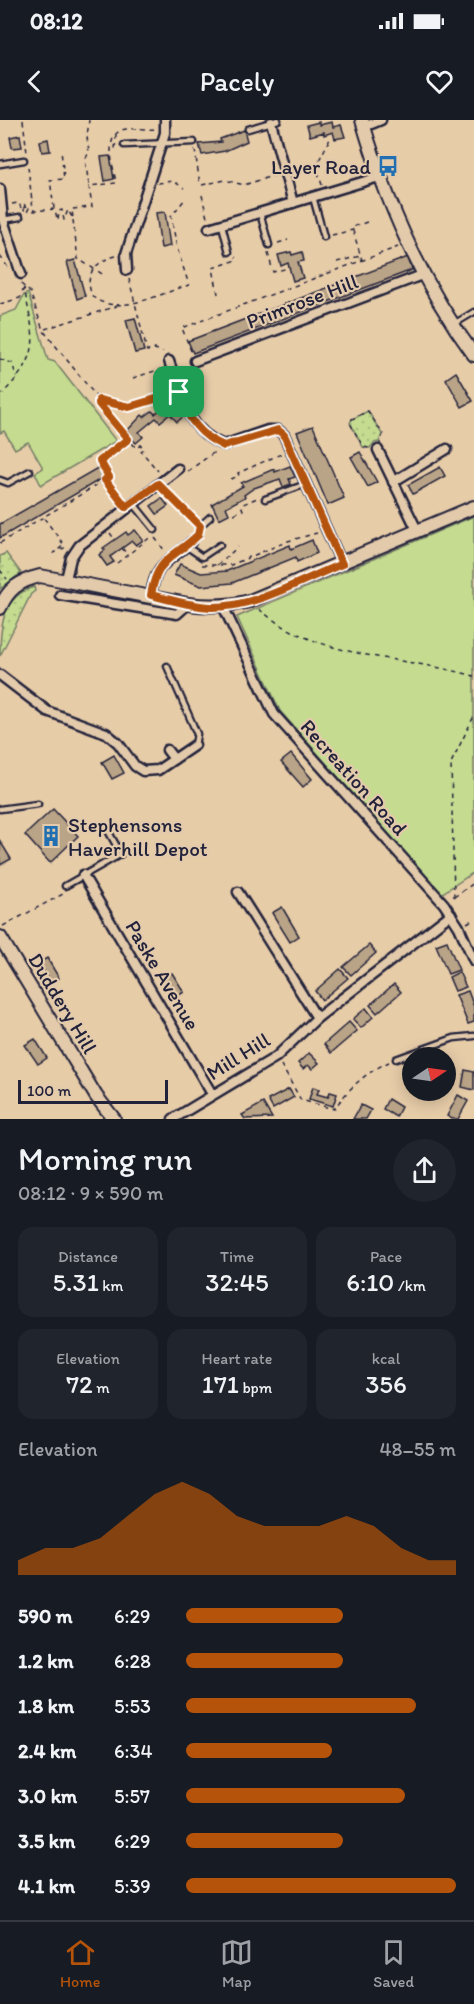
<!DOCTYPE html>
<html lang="en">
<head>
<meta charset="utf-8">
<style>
  body { margin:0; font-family:Itim,sans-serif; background:#20242c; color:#f1f3f6; height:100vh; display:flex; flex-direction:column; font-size:22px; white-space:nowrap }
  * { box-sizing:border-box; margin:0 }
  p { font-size:20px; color:#9ea1a6 }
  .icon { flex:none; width:33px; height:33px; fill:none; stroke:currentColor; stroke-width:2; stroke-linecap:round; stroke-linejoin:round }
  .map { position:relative; height:999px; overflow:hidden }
  .sheet { display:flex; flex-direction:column; background:#171b24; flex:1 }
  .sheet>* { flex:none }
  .needle { width:39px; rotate:77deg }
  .buttons { position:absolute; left:402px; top:927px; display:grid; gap:12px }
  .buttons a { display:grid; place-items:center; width:54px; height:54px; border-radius:50%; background:#171b24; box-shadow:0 3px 15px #0003; font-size:30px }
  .scale { position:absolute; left:18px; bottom:15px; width:150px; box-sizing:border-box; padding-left:6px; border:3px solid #22223b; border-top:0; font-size:16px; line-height:21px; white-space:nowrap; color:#22223b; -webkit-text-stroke:4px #e3caab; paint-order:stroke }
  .pin { position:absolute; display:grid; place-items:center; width:51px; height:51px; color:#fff; margin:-26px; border-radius:12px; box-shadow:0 3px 9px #0006 }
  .round { display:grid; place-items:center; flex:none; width:63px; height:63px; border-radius:32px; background:#20242c }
  .headline { display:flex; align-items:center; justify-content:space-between; height:102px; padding:0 18px }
  h1 { font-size:33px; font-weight:600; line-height:45px }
  .figures { display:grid; grid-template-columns:repeat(3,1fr); gap:9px; height:102px; padding:6px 18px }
  .figures div { display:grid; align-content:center; border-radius:15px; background:#20242c; text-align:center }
  .figures b { font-size:26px; font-weight:600 }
  .figures small { font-size:16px; font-weight:400 }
  .figures p { font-size:16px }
  .chart { height:168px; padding:12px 18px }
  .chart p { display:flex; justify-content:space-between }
  .chart svg { width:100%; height:108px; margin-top:6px; fill:#b45309; opacity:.7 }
  ul { padding:0 18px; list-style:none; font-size:20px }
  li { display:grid; grid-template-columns:96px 72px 1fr; align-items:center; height:45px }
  li i { height:15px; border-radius:8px; background:#b45309 }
  .status { display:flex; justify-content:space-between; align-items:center; height:42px; padding:0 30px; background:#171b24; direction:ltr }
  .status svg { height:16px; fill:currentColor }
  header { display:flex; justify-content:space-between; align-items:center; height:78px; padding:0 18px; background:#171b24; font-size:27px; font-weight:600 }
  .tab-bar { display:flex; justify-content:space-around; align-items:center; height:84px; border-top:2px solid #363941; background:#171b24; font-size:16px; color:#9ea1a6 }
  .tab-bar a { display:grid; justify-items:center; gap:3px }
  .tab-bar .selected { color:#b45309 }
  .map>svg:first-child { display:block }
  .grass { fill:url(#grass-dots); stroke:#747e66; stroke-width:1.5 }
  .green { fill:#c5db90; stroke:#747e66; stroke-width:1.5 }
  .building { fill:#baa487; stroke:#22223b; stroke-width:1.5 }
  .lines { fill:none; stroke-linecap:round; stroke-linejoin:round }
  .lane-casing { stroke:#22223b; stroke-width:9 }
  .street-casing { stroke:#22223b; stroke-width:13 }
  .secondary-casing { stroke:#22223b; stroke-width:16 }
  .path { stroke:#22223b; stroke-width:1.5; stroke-dasharray:4.5 4.5; stroke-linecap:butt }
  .lane { stroke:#e3caab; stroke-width:4.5 }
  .street { stroke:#e3caab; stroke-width:8 }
  .secondary { stroke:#e3caab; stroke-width:12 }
  .route-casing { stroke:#fff; stroke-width:12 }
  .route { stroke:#b45309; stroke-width:8 }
  .labels { text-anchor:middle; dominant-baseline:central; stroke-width:4.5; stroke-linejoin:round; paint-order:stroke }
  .poi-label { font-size:21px; fill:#22223b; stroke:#e3caab; text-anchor:end }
  .street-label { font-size:21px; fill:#22223b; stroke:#e3caab }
</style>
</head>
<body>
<div class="status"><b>08:12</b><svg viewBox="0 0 49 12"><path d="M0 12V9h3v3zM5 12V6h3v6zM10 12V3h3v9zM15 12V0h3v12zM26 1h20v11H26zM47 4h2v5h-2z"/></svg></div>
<header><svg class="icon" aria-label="back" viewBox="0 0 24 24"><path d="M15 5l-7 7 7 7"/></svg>Pacely<svg class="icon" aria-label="heart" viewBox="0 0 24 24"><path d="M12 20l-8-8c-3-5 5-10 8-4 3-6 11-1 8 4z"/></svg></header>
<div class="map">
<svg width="474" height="999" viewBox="0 0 474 999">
  <defs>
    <pattern id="grass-dots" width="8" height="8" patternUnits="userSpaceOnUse" patternTransform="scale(1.5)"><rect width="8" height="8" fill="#c5db90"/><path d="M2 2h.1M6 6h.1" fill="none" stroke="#a9bc7d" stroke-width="1.8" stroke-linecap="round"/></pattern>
  </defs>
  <rect width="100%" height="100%" fill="#e7cca8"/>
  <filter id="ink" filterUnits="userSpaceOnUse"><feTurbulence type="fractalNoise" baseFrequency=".0167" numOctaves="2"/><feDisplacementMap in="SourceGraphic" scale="12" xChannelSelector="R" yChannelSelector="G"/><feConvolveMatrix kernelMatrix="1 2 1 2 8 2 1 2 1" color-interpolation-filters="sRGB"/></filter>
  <g filter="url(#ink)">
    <g class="grass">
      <path d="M368,291L382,314L379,322L374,323L370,328L363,327L350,303L352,299Z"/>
      <path d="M6,433L21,453L0,469V436Z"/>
      <path d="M34,467L35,471L31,474L0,536C0,508 2,476 34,467Z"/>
    </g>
    <g class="green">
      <path d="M28,173L48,240L55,242L116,321L41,365L35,353L43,348L28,322L15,329L4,311L0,313V196L16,190L24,175Z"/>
      <path d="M474,396V752L441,774L280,591L237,497Z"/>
    </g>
    <g class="building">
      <path d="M319,2V5L332,2L333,7L341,5L345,17L335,19L333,12L324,15V12L310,16L307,5Z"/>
      <path d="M244,10L247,21L225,31L202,35L199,24L221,22L220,19Z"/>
      <path d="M20,15L22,27L12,28L10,17Z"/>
      <path d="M48,19L50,31L42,32L40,21Z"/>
      <path d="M110,36L114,59L105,61L101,37Z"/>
      <path d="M165,92L170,126L161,128L156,93Z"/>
      <path d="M291,132L292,135L302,132L304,141L298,142L303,158L293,161L288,143L281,146L278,135Z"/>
      <path d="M408,137L412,150L193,233L188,221Z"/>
      <path d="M75,140L85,176L77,179L67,142Z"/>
      <path d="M135,198L144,231L135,233L126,200Z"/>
      <path d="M456,252L473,281L462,287L446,259Z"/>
      <path d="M175,285L184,296L177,302L170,294L160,302L156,298L139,312L143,317L136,323L126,312L142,295L144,297L152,291L155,294L164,286L168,291Z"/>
      <path d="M313,306L344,378L328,385L297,312Z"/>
      <path d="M360,332L377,362L368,367L351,337Z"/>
      <path d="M101,346L106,356L0,418V404Z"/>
      <path d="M290,346L295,357L289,359L291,364L283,367L280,359L254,368L244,375L245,377L226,387L229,394L219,399L212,384L243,366L241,363L274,349L275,352Z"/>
      <path d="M440,347L445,356L413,374L408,365Z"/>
      <path d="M162,378L168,386L157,394L151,386Z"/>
      <path d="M135,410L143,420L136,425L132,421L110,437L114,442L107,446L99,435L105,430L103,428L126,412L128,415Z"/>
      <path d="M312,420L317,433L297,442L296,437L232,463L201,466L174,455L180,444L201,453L227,451L290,425L291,429Z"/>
      <path d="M291,634L312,659L303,667L281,642Z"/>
      <path d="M114,635L124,653L112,659L102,642Z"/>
      <path d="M53,689L78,716L50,743L25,715Z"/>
      <path d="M0,721L11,739L0,745Z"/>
      <path d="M282,787L299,816L290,822L272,793Z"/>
      <path d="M447,821L459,850L448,854L436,825Z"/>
      <path d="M369,825L376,833L351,855L343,847Z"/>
      <path d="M47,838L59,858L51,863L39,843Z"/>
      <path d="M340,849L348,858L322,880L315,871Z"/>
      <path d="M459,852L466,867L455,871L449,857Z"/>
      <path d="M172,853L184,872L176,877L164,858Z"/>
      <path d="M394,864L401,872L377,893L370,885Z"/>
      <path d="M468,871L474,887V902L468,904L456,875Z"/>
      <path d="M366,888L373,897L361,908L353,899Z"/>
      <path d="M349,902L357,911L331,933L324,924Z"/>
      <path d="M35,919L47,938L38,944L25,925Z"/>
      <path d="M309,933L319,943L312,949L308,945L303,949L298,943Z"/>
      <path d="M465,950L474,952V970L462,967Z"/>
      <path d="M313,967L319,969L317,974L328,977L330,972L337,974L333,986L309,979Z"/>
      <path d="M289,969L294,977L273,989L268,980Z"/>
      <path d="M458,975L468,981L458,999H452L447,996Z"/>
      <path d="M388,979L401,987L396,997L383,989Z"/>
      <path d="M263,983L272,998L245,999L242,995Z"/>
      <path d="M361,985L371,990L366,999H353Z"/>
    </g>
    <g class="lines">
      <defs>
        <g id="lane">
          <path d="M248,9L278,0"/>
          <path d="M124,25L194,22"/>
          <path d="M0,44L24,40"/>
          <path d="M313,77L324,117"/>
          <path d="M260,93L269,125"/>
          <path d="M3,100L20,97"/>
          <path d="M222,105L229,132"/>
          <path d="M454,204L474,192"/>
          <path d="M0,360L8,363L30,351"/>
          <path d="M265,379L306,364"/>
          <path d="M134,384L155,410"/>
          <path d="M191,422L198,415L200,406L210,397"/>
          <path d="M186,426L202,437L220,425"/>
          <path d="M167,546L197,614L195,625"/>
          <path d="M0,689L38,684"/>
          <path d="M65,766L121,734L106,707"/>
          <path d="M396,939L454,918L474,916"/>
        </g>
        <g id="street">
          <path d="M271,2L293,83"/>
          <path d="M364,7L381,0"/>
          <path d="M0,69L3,100L21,154"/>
          <path d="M209,108L379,57"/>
          <path d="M127,150L126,134L165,13V0"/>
          <path d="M169,241C181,276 187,311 224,325L268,310H278L284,315L342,444"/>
          <path d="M195,241L422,155"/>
          <path d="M378,330L418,412"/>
          <path d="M393,362L447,329"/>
          <path d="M66,459L71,438L79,426L178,349"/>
          <path d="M60,475L177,494L188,484"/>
          <path d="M151,475C156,441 168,443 191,422"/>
          <path d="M223,486L274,594L444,784L459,807L474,841"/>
          <path d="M0,555L47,591L106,613L118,623L135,646L143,651L158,650L195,625"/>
          <path d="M167,630L174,639"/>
          <path d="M83,755L212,974"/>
          <path d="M238,772L317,898"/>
          <path d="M173,999L276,937L317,898L451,794"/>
        </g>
        <g id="secondary">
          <path d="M362,0C387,85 421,163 474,235"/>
          <path d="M0,488C8,469 19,461 40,456L188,484C210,487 229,486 250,481L474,387"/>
          <path d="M0,817L96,976L114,999"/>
        </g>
      </defs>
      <use href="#lane" class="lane-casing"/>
      <use href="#street" class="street-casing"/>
      <use href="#secondary" class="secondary-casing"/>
      <g class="path">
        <path d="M23,0L27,33"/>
        <path d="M116,15L115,30L117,28"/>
        <path d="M195,30L200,65"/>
        <path d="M28,47L32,81"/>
        <path d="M158,63L173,61L184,68"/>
        <path d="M89,65L85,40L89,32L87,17L89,0"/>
        <path d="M202,65L225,60L244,65L275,55"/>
        <path d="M322,65L316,46L330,19"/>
        <path d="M202,75L207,98"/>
        <path d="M12,84L19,83L21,88"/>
        <path d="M54,88L50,60L64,59L61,30"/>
        <path d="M24,91V83L27,92L32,82L34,91L54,89L58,101L59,91L62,90L64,100L68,90L73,99L72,89L92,87L89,66L116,63C114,48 103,17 122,10C132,7 146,10 156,9"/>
        <path d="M73,100L78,139L104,155"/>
        <path d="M353,111L362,140"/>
        <path d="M332,115L353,110L352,107L367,102"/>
        <path d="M278,123L288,120"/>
        <path d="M268,133L273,152L288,148"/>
        <path d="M0,136L9,149"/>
        <path d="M116,136C96,141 82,155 93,177C118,197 161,173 189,165L177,128L171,96L186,78"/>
        <path d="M337,142L360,136"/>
        <path d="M129,159L147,231L155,229L163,232"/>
        <path d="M21,164L30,172L43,210L99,280L129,287L169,275"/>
        <path d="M218,174L213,148L237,140L236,137"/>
        <path d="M0,184L20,178L24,168"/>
        <path d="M45,209L117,186"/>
        <path d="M191,231L182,208L398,127"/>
        <path d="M0,239L12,243L17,258"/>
        <path d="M133,258L161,249"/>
        <path d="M0,276C43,233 35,223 24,168"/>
        <path d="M99,281V284L136,328L141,325L144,329L141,331L158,351"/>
        <path d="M368,291L383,314L378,330L363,327L350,303L352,299Z"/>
        <path d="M188,351L216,331"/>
        <path d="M231,359L239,356L238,353L281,334"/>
        <path d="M105,360L109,357L100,341L127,319"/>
        <path d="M105,361L121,381"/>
        <path d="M164,371L195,401"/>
        <path d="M234,394L243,390L241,385L257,378"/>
        <path d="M44,398L64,425L54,433L66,427L67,429"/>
        <path d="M110,413L115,420"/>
        <path d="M155,418L165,431"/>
        <path d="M0,423L105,360"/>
        <path d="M122,428L127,434"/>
        <path d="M117,443L152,416"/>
        <path d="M202,445H231L288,421L317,413"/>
        <path d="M217,445L238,427"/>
        <path d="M0,450L7,459"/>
        <path d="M259,489C321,541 401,535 474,556"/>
        <path d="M454,777L451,643L474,596"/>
        <path d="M454,777L474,763"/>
        <path d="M467,803L474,799"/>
        <path d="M3,806L63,774"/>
        <path d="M281,945L301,980L334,989C350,967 365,953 389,942"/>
      </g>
      <use href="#lane" class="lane"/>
      <use href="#street" class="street"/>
      <use href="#secondary" class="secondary"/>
    </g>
  </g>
  <g class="lines" filter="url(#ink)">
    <defs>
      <path id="route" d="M179,272C186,296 200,316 224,326L278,310L284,315L342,444C301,460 255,488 210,487C190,486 170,480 151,475C157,437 174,438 198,415L200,406L158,364L126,387L105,360L109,357L100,341L128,319L99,284V280L129,287Z"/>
    </defs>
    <use href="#route" class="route-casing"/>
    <use href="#route" class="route"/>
  </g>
  <defs>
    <symbol id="bus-bare" viewBox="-9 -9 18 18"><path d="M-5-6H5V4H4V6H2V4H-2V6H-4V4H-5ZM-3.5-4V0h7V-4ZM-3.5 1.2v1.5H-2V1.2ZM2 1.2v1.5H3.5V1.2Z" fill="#1f6fb2" stroke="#e3caab" stroke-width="2.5" paint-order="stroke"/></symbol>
    <symbol id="building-bare" viewBox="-9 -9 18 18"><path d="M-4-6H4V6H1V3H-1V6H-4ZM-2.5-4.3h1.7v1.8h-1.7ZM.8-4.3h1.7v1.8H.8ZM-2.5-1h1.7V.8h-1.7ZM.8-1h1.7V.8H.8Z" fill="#1f6fb2" stroke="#e3caab" stroke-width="2.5" paint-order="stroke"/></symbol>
  </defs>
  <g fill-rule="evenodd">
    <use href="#bus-bare" x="373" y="31" width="30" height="30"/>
    <use href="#building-bare" x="36" y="701" width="30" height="30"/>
  </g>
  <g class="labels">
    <g class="poi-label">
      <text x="371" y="46">Layer Road</text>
      <text x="68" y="704" text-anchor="start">Stephensons<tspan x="68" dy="24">Haverhill Depot</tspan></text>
    </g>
    <g class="street-label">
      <text transform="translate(302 181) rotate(-21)">Primrose Hill</text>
      <text transform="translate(354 657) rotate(48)">Recreation Road</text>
      <text transform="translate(163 855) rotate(59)">Paske Avenue</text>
      <text transform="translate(63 883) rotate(59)">Duddery Hill</text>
      <text transform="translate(238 936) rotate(-32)">Mill Hill</text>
    </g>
  </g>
</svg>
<div class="buttons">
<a><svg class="needle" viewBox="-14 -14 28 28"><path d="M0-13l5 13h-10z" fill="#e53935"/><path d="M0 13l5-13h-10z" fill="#9ea1a6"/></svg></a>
</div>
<div class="scale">100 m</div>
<div class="pin" style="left:179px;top:272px;background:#1e9e55"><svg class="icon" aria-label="arrive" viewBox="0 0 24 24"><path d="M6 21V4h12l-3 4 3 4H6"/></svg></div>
</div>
<section class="sheet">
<div class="headline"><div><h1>Morning run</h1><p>08:12 · 9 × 590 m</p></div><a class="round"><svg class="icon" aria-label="share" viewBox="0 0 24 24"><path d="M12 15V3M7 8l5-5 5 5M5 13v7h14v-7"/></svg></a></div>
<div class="figures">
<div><p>Distance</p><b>5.31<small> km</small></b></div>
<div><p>Time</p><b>32:45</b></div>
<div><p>Pace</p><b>6:10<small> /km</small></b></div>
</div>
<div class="figures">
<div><p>Elevation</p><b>72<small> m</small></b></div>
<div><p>Heart rate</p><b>171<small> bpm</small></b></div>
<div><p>kcal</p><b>356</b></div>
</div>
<div class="chart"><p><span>Elevation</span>48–55 m</p>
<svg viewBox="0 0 160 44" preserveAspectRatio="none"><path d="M0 44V38L10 33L20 33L30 29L40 20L50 11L60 6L70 11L80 20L90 24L100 24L110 24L120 20L130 24L140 33L150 38L160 38V44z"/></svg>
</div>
<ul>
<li><b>590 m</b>6:29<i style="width:58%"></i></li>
<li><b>1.2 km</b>6:28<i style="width:58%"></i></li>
<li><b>1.8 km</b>5:53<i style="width:85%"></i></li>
<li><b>2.4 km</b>6:34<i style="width:54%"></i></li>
<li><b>3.0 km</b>5:57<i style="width:81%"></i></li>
<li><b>3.5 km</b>6:29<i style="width:58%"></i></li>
<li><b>4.1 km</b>5:39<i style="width:100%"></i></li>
</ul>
</section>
<nav class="tab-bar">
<a class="selected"><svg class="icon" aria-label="home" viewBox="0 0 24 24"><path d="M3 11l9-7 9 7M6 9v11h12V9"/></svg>Home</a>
<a><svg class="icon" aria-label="map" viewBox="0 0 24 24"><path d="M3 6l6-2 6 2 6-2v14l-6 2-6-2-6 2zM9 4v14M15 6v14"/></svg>Map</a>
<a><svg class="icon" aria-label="saved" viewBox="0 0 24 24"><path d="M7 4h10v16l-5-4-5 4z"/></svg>Saved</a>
</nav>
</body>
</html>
